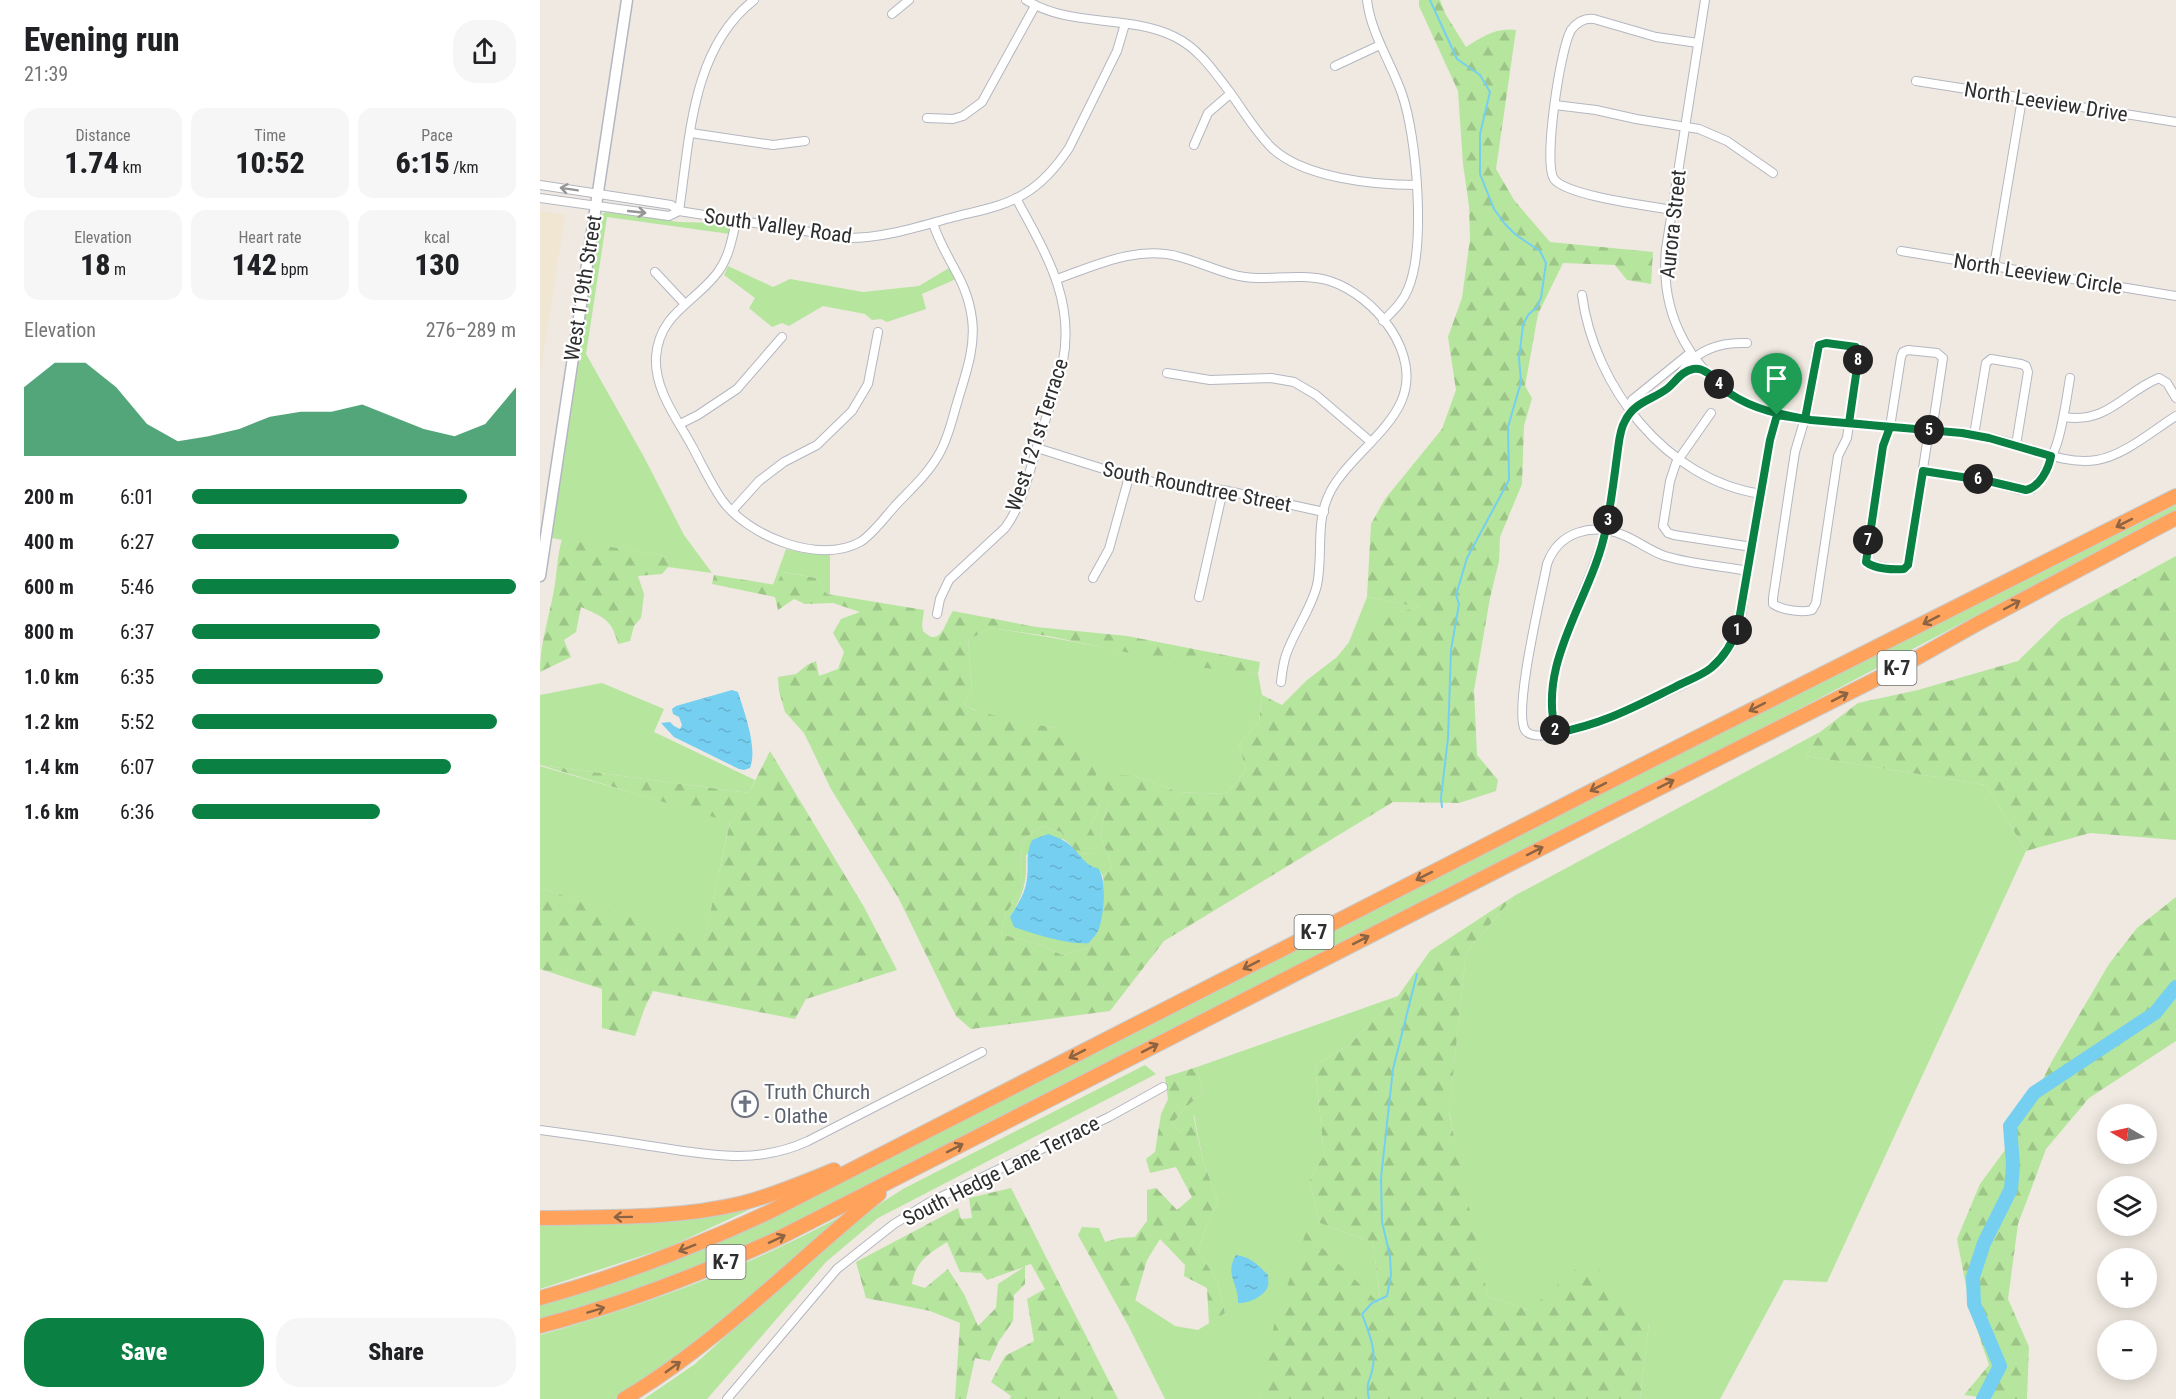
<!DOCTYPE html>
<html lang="en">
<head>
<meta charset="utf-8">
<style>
  body { margin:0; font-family:"Roboto Condensed",sans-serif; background:#f6f6f6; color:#202124; height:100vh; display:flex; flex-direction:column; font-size:22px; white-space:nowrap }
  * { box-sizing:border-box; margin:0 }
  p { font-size:20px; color:#757577 }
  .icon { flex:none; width:33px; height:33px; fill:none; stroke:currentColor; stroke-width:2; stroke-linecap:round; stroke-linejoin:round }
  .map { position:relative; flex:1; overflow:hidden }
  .details { display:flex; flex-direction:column; background:#fff; width:540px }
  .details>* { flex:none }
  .needle { width:39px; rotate:279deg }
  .tools { position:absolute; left:1557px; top:1104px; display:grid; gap:12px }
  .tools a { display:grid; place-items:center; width:60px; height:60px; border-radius:50%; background:#fff; box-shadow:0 3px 15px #0003; font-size:30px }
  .pin { position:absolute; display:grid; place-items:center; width:51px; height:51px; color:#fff; margin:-62px -26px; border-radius:50% 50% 50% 0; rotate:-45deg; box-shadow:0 0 6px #0007 }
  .pin .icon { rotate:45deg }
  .km { position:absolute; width:30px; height:30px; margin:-15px; border-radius:50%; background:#222; color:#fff; font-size:16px; line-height:30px; text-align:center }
  .round { display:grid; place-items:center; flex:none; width:63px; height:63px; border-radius:24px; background:#f6f6f6 }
  .summary { display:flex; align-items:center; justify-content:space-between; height:102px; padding:0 24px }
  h1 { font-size:33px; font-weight:800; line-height:45px }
  .stats { display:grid; grid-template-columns:repeat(3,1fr); gap:9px; height:102px; padding:6px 24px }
  .stats div { display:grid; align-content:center; border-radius:15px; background:#f6f6f6; text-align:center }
  .stats b { font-size:30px; font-weight:800 }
  .stats small { font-size:16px; font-weight:400 }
  .stats p { font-size:16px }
  .chart { height:168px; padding:12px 24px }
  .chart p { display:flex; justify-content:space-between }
  .chart svg { width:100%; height:108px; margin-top:6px; fill:#0b8043; opacity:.7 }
  .cta { display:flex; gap:12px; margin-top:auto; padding:12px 24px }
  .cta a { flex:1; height:69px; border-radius:24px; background:#0b8043; color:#fff; font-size:24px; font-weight:800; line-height:69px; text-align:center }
  .cta a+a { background:#f6f6f6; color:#202124 }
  ul { padding:0 24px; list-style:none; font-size:20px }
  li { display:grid; grid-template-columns:96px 72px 1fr; align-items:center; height:45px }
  li i { height:15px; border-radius:8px; background:#0b8043 }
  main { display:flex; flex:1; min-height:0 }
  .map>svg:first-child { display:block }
  .education { fill:#f0e6d1 }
  .grass { fill:#b6e59e }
  .forest { fill:url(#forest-firs); fill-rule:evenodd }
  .water { fill:url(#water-ripples) }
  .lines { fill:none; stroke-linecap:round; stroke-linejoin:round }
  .stream { stroke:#75cff0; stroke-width:2 }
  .river { stroke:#75cff0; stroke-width:14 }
  .street-casing { stroke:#b4b7c1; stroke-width:10 }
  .secondary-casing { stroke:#b4b7c1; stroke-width:13 }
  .highway-casing { stroke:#c9c9c9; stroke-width:16 }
  .street { stroke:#fff; stroke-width:8 }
  .secondary { stroke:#fff; stroke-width:10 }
  .highway { stroke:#ffa35c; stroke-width:14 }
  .oneway { stroke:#969696 }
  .oneway2 { stroke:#8c6343 }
  .route-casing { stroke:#fff; stroke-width:12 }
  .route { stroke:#0b8043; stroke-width:8 }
  .labels { text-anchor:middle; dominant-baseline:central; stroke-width:4.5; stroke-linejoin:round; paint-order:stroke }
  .shield { fill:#fff; stroke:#6d6d6d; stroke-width:1.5 }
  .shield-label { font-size:20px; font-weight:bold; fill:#2e2e2e }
  .street-label { font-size:21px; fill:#2e2e2e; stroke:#fff }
  .worship-label { font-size:21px; fill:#5b616d; stroke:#fff; text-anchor:start }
</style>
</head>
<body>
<main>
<section class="details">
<div class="summary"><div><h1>Evening run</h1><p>21:39</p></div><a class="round"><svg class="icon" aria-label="share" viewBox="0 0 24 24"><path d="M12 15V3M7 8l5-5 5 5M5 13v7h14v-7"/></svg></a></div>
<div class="stats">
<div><p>Distance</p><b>1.74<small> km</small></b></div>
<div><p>Time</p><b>10:52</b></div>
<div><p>Pace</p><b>6:15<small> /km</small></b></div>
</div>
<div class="stats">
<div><p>Elevation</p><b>18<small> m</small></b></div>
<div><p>Heart rate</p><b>142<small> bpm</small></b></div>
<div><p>kcal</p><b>130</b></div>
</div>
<div class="chart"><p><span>Elevation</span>276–289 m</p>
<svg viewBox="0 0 160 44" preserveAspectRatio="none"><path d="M0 44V16L10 6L20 6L30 16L40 31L50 38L60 36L70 33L80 28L90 26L100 26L110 23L120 28L130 33L140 36L150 31L160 16V44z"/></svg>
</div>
<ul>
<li><b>200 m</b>6:01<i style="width:85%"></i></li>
<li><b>400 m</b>6:27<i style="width:64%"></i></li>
<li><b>600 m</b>5:46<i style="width:100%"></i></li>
<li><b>800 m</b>6:37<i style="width:58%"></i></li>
<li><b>1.0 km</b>6:35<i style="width:59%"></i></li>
<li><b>1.2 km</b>5:52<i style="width:94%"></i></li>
<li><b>1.4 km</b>6:07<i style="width:80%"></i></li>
<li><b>1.6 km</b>6:36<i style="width:58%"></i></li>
</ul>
<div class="cta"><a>Save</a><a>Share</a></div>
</section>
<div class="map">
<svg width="1636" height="1399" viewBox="0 0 1636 1399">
  <defs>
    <pattern id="forest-firs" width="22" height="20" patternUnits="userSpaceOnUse" patternTransform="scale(1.5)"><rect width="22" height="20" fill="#b6e59e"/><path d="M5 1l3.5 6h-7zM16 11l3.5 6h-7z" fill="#9dc588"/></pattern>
    <pattern id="water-ripples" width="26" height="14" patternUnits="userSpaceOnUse" patternTransform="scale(1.5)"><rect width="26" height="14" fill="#75cff0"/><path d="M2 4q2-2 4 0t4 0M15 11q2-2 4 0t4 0" fill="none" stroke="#66b2ce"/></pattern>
  </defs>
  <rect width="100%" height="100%" fill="#efe9e1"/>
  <path class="education" d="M0,211L25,215L0,375Z"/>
  <g class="grass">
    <path d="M66,212L139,222L178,223L189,227L190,234L67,217L46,354L104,457L144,535L172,573L128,567L130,563L126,556L11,538L60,220L62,214Z"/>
    <path d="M188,266L233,287L250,279L323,292L379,286L409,268L416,279L382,294L386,309L347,322L341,319L332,320L325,314L283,306L249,326L242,323L232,327L209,308L215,298L184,275Z"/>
    <path d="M1636,505V510L1259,709L289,1205C243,1228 196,1252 148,1271C100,1291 50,1305 0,1319V1305C78,1283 152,1254 227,1221L1343,650Z"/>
    <path d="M246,549L263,553L290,555V594H287L276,578L244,572L236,585H233Z"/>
    <path d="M827,597L880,607L860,612L809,642Z"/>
    <path d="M450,628C540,640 627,663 718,674L722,695L719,722L699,744L706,770L686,794L638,792L595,776L569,800L560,834L572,867L563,876L559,869L547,866L537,854L554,853L550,827L562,800L516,728C486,723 449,720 424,704L432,691L428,640Z"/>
    <path d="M62,683L124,709L114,732L215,780L209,793L0,765V695Z"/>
    <path d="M1280,732L1266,756L1446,785L1486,851L1287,1282L1244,1280L1180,1399H1100L1109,1323L989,1310L948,1297L925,1195L909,1111L926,953L974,896Z"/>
    <path d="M0,766L190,821L164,942L0,888Z"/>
    <path d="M501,826L521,832L532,846L523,839L486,855C487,882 484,893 470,917L490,932L543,943H549L558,931L549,948L522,955L501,945L461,934L465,915L483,888L480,860L483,840Z"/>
    <path d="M858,996L810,1044L775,1066L784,1155L769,1181L780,1223L833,1243L841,1306L767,1233L719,1395L721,1399H625L588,1325L595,1300L635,1326L658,1330L685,1313L677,1280L658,1251L667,1224L678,1201L663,1161L654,1115L640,1132L632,1124L646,1107L663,1093L657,1067Z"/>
    <path d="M605,1065L616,1074L338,1218L286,1262L167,1399H104L155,1364L312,1222L363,1189Z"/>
    <path d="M218,1202L213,1208L129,1247L0,1289V1222Z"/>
    <path d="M303,1215L304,1217L173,1330L97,1387L75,1399H0V1335C105,1305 207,1268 303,1215Z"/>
  </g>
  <g class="forest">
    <path d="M879,0H900L906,15L926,47C942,37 956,27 976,30L956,169L974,200L1010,242L1113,252L1111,284L1087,280L1075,265L1023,263L998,314L985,386L992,398L984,426L982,484L960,537L959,561L950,598L934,690L937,755L958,780L956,791L919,803L853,802L624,941L570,1011L431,1029L416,1016L359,899L291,789L264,733L245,712L239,691L238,677L256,674L267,665L276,661L279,676L298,669L304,652L293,633L301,619L320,612L293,603L265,604L254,599L238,610L235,597L172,584L174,575L236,585L243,572L276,578L287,594L384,610L382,625L383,631C401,649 405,622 413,611L496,627L587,636L720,662L718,674L657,667L508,636L450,628L428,640L432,691L424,704L434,710L480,722L516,728L544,745L555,770L562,800L550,827L559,845L554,853L537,854L521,832L501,826L483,840L480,860L483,888L465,915L461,934L501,945L522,955L549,948C562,924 564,903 563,876L572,867L560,834L569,800L559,774L595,776L638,792L686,794L706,770L699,744L719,722L722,695L742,705L767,680L797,657L831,615L860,612L879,607L827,597L831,524L845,499L902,429L916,390L908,337L922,298L930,239L929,206L923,164L918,91L879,6Z"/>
    <path d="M22,539L126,556L131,564L122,574L98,576L104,594L101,618L94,626L90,641L78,644C72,619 63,617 41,607L36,632L24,640L31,657L0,672C0,644 9,617 14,590C17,573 17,556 22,539Z"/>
    <path d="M1636,556V840L1550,833L1486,851L1446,785L1266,756L1280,732L1318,703L1378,690L1478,661L1521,619Z"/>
    <path d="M230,751L324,907L357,970L266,999L255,1019L113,991L105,1007L95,1036L62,1028V989L0,969V888L164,941L190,822L0,765L209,793Z"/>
    <path d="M974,896L926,953L909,1113L948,1297L989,1310L1048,1258L1109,1323L1100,1399H721L719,1395L735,1321L766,1232L841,1305L833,1243L780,1223L769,1181L784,1155L775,1066L810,1044L858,996L890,951Z"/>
    <path d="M1636,897V1041L1549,1098L1506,1149L1478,1224L1468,1299L1489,1347L1487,1399H1454L1424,1395L1449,1365L1431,1312L1417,1239L1440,1184L1468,1146L1475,1125L1496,1093L1512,1061L1569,964L1597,928Z"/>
    <path d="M657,1067L663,1093L646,1107L632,1124L640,1132L653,1114L663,1161L678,1201L667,1224L658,1251L677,1280L685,1313L669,1324L667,1288L644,1276L645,1265L620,1239L607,1260L588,1325L538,1235L542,1227L559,1228L565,1242L579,1238L595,1237L607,1221V1190L616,1188L637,1210L652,1197L636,1167L610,1173L606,1159L615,1152L621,1114L628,1099L625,1077Z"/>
    <path d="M471,1188L578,1399H470L471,1396L451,1382L465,1356L494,1341L487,1299L505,1289L491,1264L485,1266V1284L474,1295L473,1321L459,1341L450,1361L435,1358L426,1399H415L420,1323L390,1311L326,1298L316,1262L418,1208L421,1219L432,1218L429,1198ZM407,1242L420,1272L441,1273L447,1280L484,1267L458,1284L456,1308L438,1326L424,1294L408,1269L385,1288L372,1284C375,1262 388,1254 407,1242Z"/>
  </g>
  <g class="water">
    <path d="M192,690L198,692C204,712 218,747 210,768L204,770L199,769L134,737L121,723L130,722L134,726L140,729L142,725L139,717L133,714L132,709L136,706Z"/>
    <path d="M508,834C516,837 523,839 530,845C541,855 544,865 559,869C567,883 564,917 558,931C556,935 552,939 549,943C528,945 495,934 474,927L470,917C478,904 486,892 487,878C489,861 485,857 492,840Z"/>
    <path d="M696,1255C711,1257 718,1265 728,1275C728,1279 729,1283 728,1286C725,1296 708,1304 698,1303C699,1284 684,1274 696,1255Z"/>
  </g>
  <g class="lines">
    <g class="stream">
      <path d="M890,0L917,59L940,75L950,92L940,134V174L954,209L965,224L976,235L1000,251L1006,263L1001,298L997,307L988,315L983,325L979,358L981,382L968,427L969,480L927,558L916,595L919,604L911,650L908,738L901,798L902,807"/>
      <path d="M829,1399C825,1379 831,1383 833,1366C836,1347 828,1331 822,1314L832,1303L847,1296L851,1275L850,1256L842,1222L841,1178L853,1069L877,974"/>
    </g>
    <path class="river" d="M1443,1399L1460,1366L1434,1304L1433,1277L1444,1243L1471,1189L1473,1165L1470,1126L1494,1093L1615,1013L1636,987"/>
    <defs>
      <g id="street">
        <path d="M486,0C530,28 589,14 635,37C659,49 673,70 689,91C703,110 716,133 733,149C765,178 834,185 876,185"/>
        <path d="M827,0C831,34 851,62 862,94C877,137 886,247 868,289C863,302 853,311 843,321"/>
        <path d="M1165,0L1126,249C1123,281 1128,312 1144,341C1163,376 1198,405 1238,415C1261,421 1286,421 1310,423C1348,427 1386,428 1424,433C1439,435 1454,438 1468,442C1497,450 1526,465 1557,460C1585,455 1612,431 1636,416"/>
        <path d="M352,14L369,0"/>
        <path d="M795,66L840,45"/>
        <path d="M1376,81L1636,122"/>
        <path d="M1015,105L1056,110L1096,119L1159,129L1187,141L1233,173"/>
        <path d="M387,118L413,119L423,116L442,102L495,6"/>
        <path d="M151,133L233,145L265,141"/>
        <path d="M654,145L668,113L690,94"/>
        <path d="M0,185L131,205L139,211L309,238C345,238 380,226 414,217C437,211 463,207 484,194C503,183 517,166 529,148L577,51L585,24"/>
        <path d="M0,198L129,216L139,211"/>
        <path d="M1133,210C1109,206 1027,196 1014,179C1003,163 1020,49 1031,30C1037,22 1044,18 1054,19L1116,37L1158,43"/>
        <path d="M139,211C150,139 151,49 214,0"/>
        <path d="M196,221C192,239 189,257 178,272C155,303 119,313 116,357C114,390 138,420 153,448C162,465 171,484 182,500C208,536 279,565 320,542C331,536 346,516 355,506C370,490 388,474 399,454C408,439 412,420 417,403C425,376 436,347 432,319C427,278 404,259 393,223"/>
        <path d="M1361,251L1636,296"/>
        <path d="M1454,266L1482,99"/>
        <path d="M115,272L145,304"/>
        <path d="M517,279C557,265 597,245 640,257C666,264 690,278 718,278C742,278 767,274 790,281C835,296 883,354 861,402C846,436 799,466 787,499C776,526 783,557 777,585C771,610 754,631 746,655C743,664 742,673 741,682"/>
        <path d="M1042,295C1054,386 1126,480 1221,494"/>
        <path d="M1286,343L1316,347L1319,354L1307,438L1298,456L1276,603L1272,610C1263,613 1242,610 1233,604V598L1255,452L1268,408L1277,349L1279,345Z"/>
        <path d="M627,373L670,380L731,378L754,382L776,395L831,442"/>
        <path d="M1091,412L1092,400L1150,353"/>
        <path d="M1171,413L1136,463L1130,481L1123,526L1128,533L1134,535L1212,547"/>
        <path d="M1524,417C1568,424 1584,392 1619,378L1627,383L1636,398"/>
        <path d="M140,424L158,415L197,389L242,337"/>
        <path d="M1389,430L1368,565L1364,569L1361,570L1330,565L1326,562V554L1343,446L1350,427L1361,357L1363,352L1368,350L1397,353L1403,358L1392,431"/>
        <path d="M1434,435L1446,363L1451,359L1481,364L1486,366L1488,372L1476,445"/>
        <path d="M497,448L589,477L623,484L683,490L784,512"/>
        <path d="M1383,471L1448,481L1480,490L1492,489C1520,457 1523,419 1530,378"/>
        <path d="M192,511L219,481L244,462L277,445L312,411L328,384L338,332"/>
        <path d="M1208,571C1181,566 1151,564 1125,556C1110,551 1098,541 1083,535C1052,523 1019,531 1007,564C1002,592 973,710 985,730C1002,756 1147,685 1169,670C1178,663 1188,652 1193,642C1202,624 1203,600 1206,580C1211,552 1216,523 1221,495C1225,468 1228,441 1237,415"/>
        <path d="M553,578L569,549L589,477"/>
        <path d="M659,597L683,490"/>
        <path d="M397,614L400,599L409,580L465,528C483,504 490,469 499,440C507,413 518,387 523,361C535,298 504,251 476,198"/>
        <path d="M1015,733C998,667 1048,596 1065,532C1072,506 1074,477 1078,451C1080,440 1080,429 1085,420C1094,403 1110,400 1125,390C1134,383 1139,375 1146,366C1162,347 1184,342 1207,343"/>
        <path d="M0,1130C37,1135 73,1140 110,1146C166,1154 214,1166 268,1141L442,1052"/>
        <path d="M187,1399L297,1269L354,1224L390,1202L569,1117L623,1087"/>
      </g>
      <path id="secondary" d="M0,576L87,0"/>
      <g id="highway">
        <path d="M0,1218C68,1217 136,1219 203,1203C234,1195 264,1182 294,1170"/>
        <path d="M0,1298C79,1276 155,1247 229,1212L1110,761L1636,496"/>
        <path d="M0,1326C84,1304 164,1273 243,1236L1074,811L1366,664L1435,625L1636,518"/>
        <path d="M84,1399C178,1343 255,1262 339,1194"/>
      </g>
    </defs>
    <use href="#street" class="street-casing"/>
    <use href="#secondary" class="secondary-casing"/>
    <use href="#highway" class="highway-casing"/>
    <use href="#street" class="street"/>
    <use href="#secondary" class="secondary"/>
    <use href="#highway" class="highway"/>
  </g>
  <defs><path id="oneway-shaft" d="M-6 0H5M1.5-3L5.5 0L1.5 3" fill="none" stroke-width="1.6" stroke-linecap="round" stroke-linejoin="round" transform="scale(1.5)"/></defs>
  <g class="oneway">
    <use href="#oneway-shaft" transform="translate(29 189) rotate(-171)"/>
    <use href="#oneway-shaft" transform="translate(97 212) rotate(6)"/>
  </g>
  <g class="oneway2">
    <use href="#oneway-shaft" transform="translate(1584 523) rotate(153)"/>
    <use href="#oneway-shaft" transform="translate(1472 605) rotate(-28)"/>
    <use href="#oneway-shaft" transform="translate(1391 620) rotate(153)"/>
    <use href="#oneway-shaft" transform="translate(1300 697) rotate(-27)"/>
    <use href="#oneway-shaft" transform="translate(1217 707) rotate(153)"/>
    <use href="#oneway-shaft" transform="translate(1126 784) rotate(-27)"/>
    <use href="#oneway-shaft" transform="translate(1058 787) rotate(153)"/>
    <use href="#oneway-shaft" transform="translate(995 851) rotate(-27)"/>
    <use href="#oneway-shaft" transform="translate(884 876) rotate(153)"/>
    <use href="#oneway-shaft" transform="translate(821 940) rotate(-27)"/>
    <use href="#oneway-shaft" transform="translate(711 965) rotate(153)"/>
    <use href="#oneway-shaft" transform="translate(610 1048) rotate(-27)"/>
    <use href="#oneway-shaft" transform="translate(537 1054) rotate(153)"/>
    <use href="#oneway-shaft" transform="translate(415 1148) rotate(-27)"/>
    <use href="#oneway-shaft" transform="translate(83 1217) rotate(179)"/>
    <use href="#oneway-shaft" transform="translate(237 1239) rotate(-25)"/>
    <use href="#oneway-shaft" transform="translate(147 1248) rotate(158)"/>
    <use href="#oneway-shaft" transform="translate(56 1310) rotate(-17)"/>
    <use href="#oneway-shaft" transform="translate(133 1367) rotate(-36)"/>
  </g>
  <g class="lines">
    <defs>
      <path id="route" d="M1237,415L1230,440L1198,626C1193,643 1185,656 1171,668C1161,676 1146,681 1135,687C1092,708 1063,724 1016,733C996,661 1053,597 1066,528C1071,504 1074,480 1077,456C1079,444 1079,431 1085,421C1095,401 1113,400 1128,388C1136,381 1142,371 1153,369C1167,366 1179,385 1189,393C1214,410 1242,415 1271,420L1422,433L1449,438L1511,456C1509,468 1500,487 1486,490L1448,481L1383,471L1368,565L1364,569C1353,570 1335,569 1326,562L1343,446L1350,427L1309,423L1319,354L1316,347L1286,343L1279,345L1265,419L1237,415"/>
    </defs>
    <use href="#route" class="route-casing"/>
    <use href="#route" class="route"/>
  </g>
  <defs>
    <symbol id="church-ring" viewBox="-11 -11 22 22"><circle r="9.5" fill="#fff" stroke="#6b7280" stroke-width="1.5"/><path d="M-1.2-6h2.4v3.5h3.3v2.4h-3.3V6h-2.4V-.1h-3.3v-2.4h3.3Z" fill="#6b7280"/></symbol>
  </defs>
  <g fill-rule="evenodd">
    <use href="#church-ring" x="190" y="1089" width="30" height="30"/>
  </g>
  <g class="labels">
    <g class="shield">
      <rect x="1337.5" y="651" width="39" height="34" rx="4.5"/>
      <rect x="754.5" y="915" width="39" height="34" rx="4.5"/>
      <rect x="166.5" y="1245" width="39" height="34" rx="4.5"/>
    </g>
    <g class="shield-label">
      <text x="1357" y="668">K-7</text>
      <text x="774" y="932">K-7</text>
      <text x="186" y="1262">K-7</text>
    </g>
    <g class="street-label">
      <text transform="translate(1506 102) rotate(9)">North Leeview Drive</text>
      <text transform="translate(1133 224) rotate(-84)">Aurora Street</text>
      <text transform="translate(238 226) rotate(8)">South Valley Road</text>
      <text transform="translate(1498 274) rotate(9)">North Leeview Circle</text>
      <text transform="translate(43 288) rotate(-81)">West 119th Street</text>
      <text transform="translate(497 435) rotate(-72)">West 121st Terrace</text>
      <text transform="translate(657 487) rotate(11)">South Roundtree Street</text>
      <text transform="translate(461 1171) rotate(-27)">South Hedge Lane Terrace</text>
    </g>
    <g class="worship-label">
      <text x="224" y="1092">Truth Church<tspan x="224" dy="24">- Olathe</tspan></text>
    </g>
  </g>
</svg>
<div class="tools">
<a><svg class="needle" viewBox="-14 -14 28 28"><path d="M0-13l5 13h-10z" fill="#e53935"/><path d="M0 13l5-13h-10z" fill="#757577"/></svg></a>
<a><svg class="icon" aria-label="layers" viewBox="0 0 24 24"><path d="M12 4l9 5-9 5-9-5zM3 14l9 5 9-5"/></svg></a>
<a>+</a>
<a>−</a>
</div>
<div class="pin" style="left:1237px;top:415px;background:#1e9e55"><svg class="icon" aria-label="arrive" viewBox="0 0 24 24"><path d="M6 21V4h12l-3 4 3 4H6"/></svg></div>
<b class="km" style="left:1197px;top:630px">1</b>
<b class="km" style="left:1015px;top:730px">2</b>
<b class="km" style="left:1068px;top:520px">3</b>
<b class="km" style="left:1179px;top:384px">4</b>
<b class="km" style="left:1389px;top:430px">5</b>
<b class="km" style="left:1438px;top:479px">6</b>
<b class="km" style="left:1328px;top:540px">7</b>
<b class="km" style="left:1318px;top:360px">8</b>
</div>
</main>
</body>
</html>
